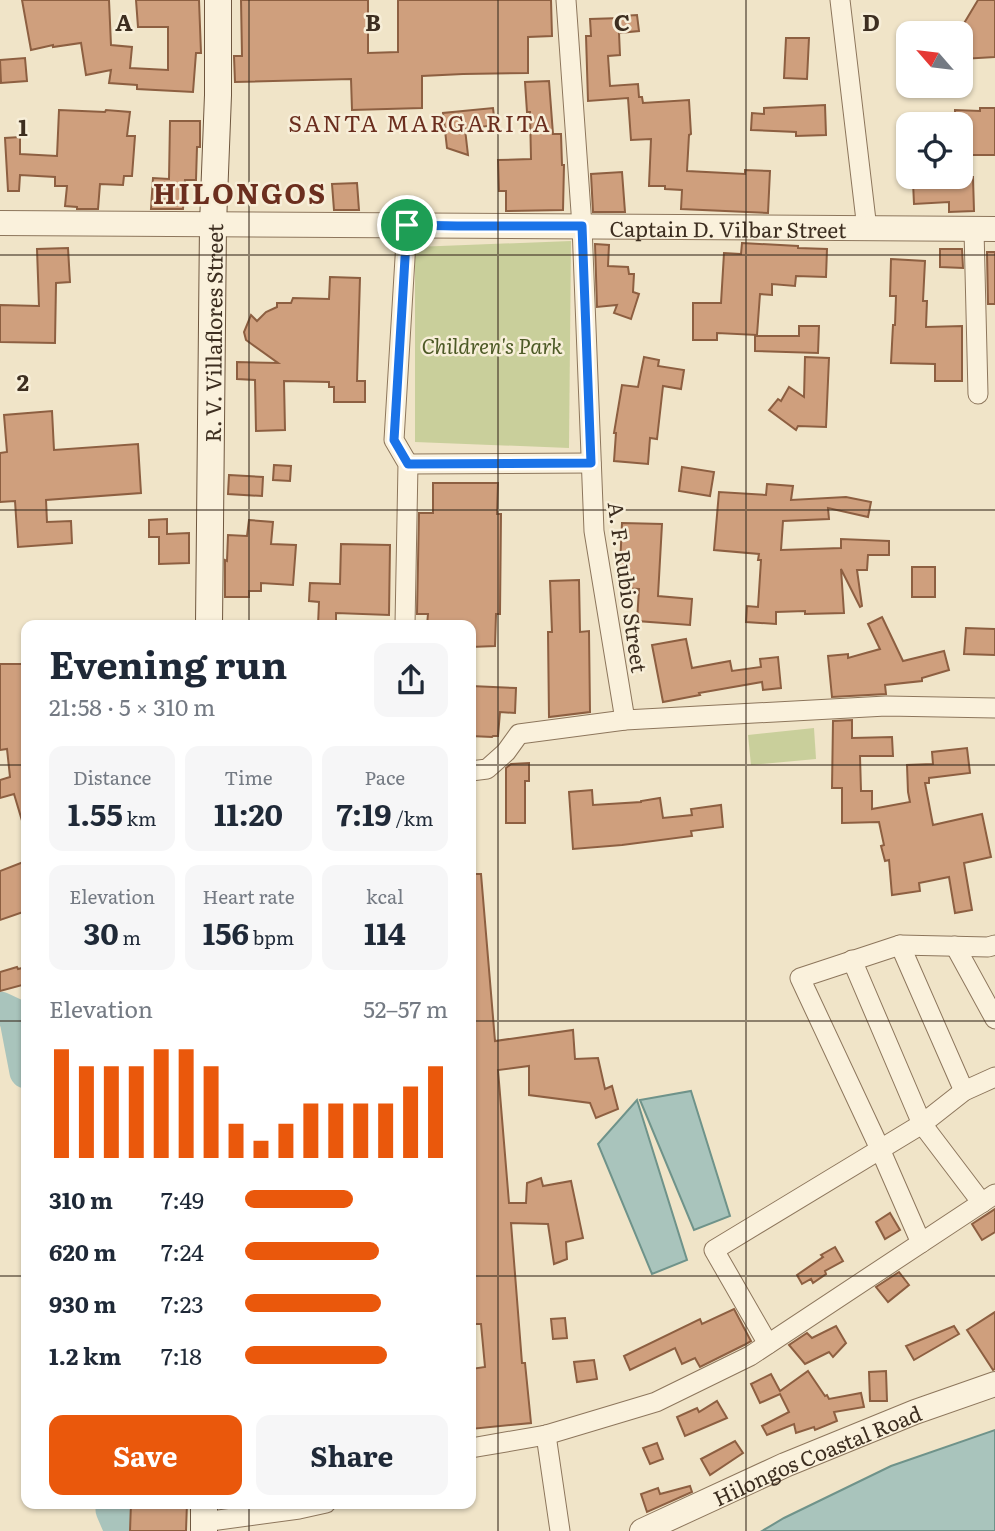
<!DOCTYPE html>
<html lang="en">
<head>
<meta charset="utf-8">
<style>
  body { margin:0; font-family:Literata,serif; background:#f6f6f7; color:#1f2937; height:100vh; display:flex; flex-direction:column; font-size:26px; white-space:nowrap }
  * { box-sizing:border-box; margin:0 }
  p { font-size:23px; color:#747a83 }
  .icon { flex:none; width:38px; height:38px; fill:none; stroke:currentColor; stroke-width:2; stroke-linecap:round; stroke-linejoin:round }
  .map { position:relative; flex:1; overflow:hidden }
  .side { position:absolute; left:21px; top:620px; width:455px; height:889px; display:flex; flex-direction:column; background:#fff; border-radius:14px; box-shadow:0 2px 5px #0004 }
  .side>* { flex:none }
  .needle { width:46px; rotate:298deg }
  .buttons { position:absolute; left:896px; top:21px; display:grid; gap:14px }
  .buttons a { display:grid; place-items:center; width:77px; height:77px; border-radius:14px; background:#fff; box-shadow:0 2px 5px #0004; font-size:35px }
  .pin { position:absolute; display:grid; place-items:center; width:60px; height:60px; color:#fff; margin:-30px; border:4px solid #fff; border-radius:50%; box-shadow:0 2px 7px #0007 }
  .round { display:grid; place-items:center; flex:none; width:74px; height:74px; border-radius:14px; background:#f6f6f7 }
  .headline { display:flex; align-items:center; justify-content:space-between; height:119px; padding:0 28px }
  h1 { font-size:38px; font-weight:700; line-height:52px }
  .metrics { display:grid; grid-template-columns:repeat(3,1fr); gap:10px; height:119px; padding:7px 28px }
  .metrics div { display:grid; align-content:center; border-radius:14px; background:#f6f6f7; text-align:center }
  .metrics b { font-size:30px; font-weight:700 }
  .metrics small { font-size:19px; font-weight:400 }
  .metrics p { font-size:19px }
  .chart { height:196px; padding:14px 28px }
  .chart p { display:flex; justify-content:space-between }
  .chart svg { width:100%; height:126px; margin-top:7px; stroke:#ea580c; stroke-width:6 }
  .button { display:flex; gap:14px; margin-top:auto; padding:14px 28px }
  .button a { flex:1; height:80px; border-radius:14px; background:#ea580c; color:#fff; font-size:28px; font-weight:700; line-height:80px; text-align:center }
  .button a+a { background:#f6f6f7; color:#1f2937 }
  ul { padding:0 28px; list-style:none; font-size:23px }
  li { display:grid; grid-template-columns:112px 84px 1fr; align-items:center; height:52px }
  li i { height:18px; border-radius:9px; background:#ea580c }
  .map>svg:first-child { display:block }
  .green { fill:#c9cf9b }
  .water { fill:#a9c4bc; stroke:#6f938a; stroke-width:2 }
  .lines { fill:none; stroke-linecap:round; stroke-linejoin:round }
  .river { stroke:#a9c4bc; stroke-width:33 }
  .building { fill:#cf9f7d; stroke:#8d5f41; stroke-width:2 }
  .minor-casing { stroke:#8d765c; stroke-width:21 }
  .tertiary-casing { stroke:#8d765c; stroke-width:26 }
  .secondary-casing { stroke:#6f573f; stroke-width:28 }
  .minor { stroke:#faf1dc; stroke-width:19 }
  .tertiary { stroke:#faf1dc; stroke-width:24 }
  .secondary { stroke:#faf1dc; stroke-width:26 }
  .route-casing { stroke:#fff; stroke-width:14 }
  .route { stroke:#1a73e8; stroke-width:9 }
  .grid { fill:none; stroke:#3d2e20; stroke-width:2; stroke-opacity:0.55 }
  .labels { text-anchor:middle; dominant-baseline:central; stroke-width:5; stroke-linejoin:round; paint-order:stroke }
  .street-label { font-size:21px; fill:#3d2e20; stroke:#f7eed8 }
  .park-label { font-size:21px; font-style:italic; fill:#4d5a26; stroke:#f7eed8 }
  .neighbourhood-label { font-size:23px; letter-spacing:2px; fill:#6b2e1e; stroke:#f7eed8 }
  .district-label { font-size:28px; font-weight:bold; letter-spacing:2px; fill:#6b2e1e; stroke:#f7eed8 }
  .grid-label { font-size:23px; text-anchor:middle; font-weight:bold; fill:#3d2e20; stroke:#f7eed8; stroke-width:5; stroke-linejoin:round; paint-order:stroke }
</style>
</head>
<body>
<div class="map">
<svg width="995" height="1531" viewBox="0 0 995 1531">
  <rect width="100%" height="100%" fill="#f0e4c8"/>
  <g class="green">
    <path d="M571,241L569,448L415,442V247Z"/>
    <path d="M814,728L816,759L751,765L748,735Z"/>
  </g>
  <g class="water">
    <path d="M691,1091L730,1216L694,1230L640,1100Z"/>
    <path d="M637,1100L687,1260L652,1274L598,1144Z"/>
    <path d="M995,1430V1531H762L784,1518L891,1466Z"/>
  </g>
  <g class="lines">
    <g class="river">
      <path d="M0,1008L15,1015L26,1072"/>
      <path d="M112,1503V1510L121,1531"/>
    </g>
  </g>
  <g class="building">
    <path d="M22,0H109L111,45L132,47L130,68L168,70V27H138L136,0H199L201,53H196L193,92L137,89V85L109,83L111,70L86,75L81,43L53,47V45L31,50Z"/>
    <path d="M241,0H368V53L398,52V0H551L552,36L528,37V73L463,74L422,76V108L352,110L351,79L235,82L234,56H242Z"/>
    <path d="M978,0H995V57L962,59L960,30Z"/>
    <path d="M637,15L639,31L619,33L620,55L608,56L610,86L638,84L639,97H642L643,103L689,100L691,134L689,135L687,171L745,174V170L770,171L768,213L681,209L682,190L665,189V186H649L651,139L631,140L628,98L588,101L586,36H591L590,19L621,18V16Z"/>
    <path d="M786,38H809L807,79L784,78Z"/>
    <path d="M25,58L27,81L1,83L0,60Z"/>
    <path d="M549,81L553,134H561L562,165H564L563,210L506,211V191H499L498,160L531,159L530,112H527L525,82Z"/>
    <path d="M825,105L826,135L796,136V132L751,130L752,113L764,114V108Z"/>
    <path d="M493,108L495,125L465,129L468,155L447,148L443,113Z"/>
    <path d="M980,108H995V155H961V124H955V110L980,111Z"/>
    <path d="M59,110L105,112L106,110L130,112L127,136H135L132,176H124L123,185L100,184L98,209H77V207L65,206L67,186H55V177L20,175L19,191H8L5,138L20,137V154L57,156Z"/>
    <path d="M170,121H200V147H197L196,180H185L183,209H151L153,178L169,179Z"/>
    <path d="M622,172L625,212H593L591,174Z"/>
    <path d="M916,177H973L974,211L949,212V202L914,204L913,182L916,181Z"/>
    <path d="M357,183L359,210H334L332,184Z"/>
    <path d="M742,243L798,246V248L827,249L826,277L796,276L795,286L772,284V295L760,294L757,335L717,333V340H693V303H721L724,253L741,254Z"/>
    <path d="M595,244L609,245L608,266L628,267L629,274H634L633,292L639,294L631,319L614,313L617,305L597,307Z"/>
    <path d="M68,248L70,282L56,283L55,343L0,342V305L39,306L37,249Z"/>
    <path d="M940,249H962L963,268L940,267Z"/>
    <path d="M987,252H995V304H988Z"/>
    <path d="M891,259L925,261L923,301H927L926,327L962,326V381H935V364L891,363L893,325H895L896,296H890Z"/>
    <path d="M330,277L360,278L357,381H365V402H334V387H329V382L284,381L285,430L256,431L255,380L237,379V362L278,363L246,340L244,332L251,315L257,321L266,312L277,307V303H291L293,298L329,299Z"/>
    <path d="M799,326H819L818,353L755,351V336H799Z"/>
    <path d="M644,357L659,360L658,366L684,370L681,389L663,386L657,439L650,438L648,464L614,461L616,433H614L622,385L638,387Z"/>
    <path d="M805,357L829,358L826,427L798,426L796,430L769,410L778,399L781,401L789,387L804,397Z"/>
    <path d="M52,411L54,450L138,444L141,493L46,500L47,522L71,521L72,543L18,547L15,501L0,502V453L7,452L4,415Z"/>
    <path d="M274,465L291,466L290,481L273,480Z"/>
    <path d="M682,467L714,472L710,496L679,491Z"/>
    <path d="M229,475L263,477L262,496L228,494Z"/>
    <path d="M433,483H498L497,514H501L500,614H496L495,646L471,647V625H427L428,614H417L419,513H433Z"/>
    <path d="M767,484L793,486L791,500L846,497L871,502L868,517L828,508L829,519L783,521L781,550L841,548V539L889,541V555H868L867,570H857L862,606L860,607L841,569L844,613L805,614V611L776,612V624L746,622L747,606L758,607L761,560H758L759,554L714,550L719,492L766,495Z"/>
    <path d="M167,519V534L189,533V563L159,564V537H149V520Z"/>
    <path d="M249,520L273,522L271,544L296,545L293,585L261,583V591H249V597H225V560L227,561L228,535L247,536Z"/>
    <path d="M622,523L662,524L658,596L692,599L690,625L637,621L639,589L619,588Z"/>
    <path d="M341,544L390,545L389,615L336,613V625H318L319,602L309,601L310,583L340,584Z"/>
    <rect x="912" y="567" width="23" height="30"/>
    <path d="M579,580L580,632L589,631L590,712L549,717L548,632H552L550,581Z"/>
    <path d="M882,617L903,661L944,651L949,670L922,678V681L885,685L886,694L832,697L828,656L848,654V658L880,649L868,624Z"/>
    <path d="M966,628L995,629V655L964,654Z"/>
    <path d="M686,639L692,668L730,661L732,671L761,667L760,659L778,657L781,688L763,690L762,682L699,693L700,695L663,702L652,645Z"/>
    <path d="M0,664H26V824H23L14,794L0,798V780L10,777L7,749L0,750Z"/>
    <path d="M471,686L516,688L515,713L500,712L498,736H493L492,737L471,736Z"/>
    <path d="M852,720V738L892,737L893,756H860L861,791H872V809L910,802L908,792L907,765L933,764L932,752L967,748L970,773L929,778V783H925L933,825L982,814L991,857L964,863L972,910L955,913L949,877L919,883L920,891L892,895L889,860L885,861L881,846L884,845L879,822L842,823V788H832L833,721Z"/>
    <path d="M529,763V781H525V823H506V768L511,764Z"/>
    <path d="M592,790L593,805L641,802V801L660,798L663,818L692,815L691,809L721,805L723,827L691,831L692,836L622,845L573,849L569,792Z"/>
    <path d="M26,861V911L0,920V871Z"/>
    <path d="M471,874H481L495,1041L573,1030L575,1059L598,1058L605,1089L612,1086L618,1109L596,1118L590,1103L529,1095V1066L498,1070L509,1203H526L527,1183L541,1178L543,1186L571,1181L583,1238L566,1242L567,1259L554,1264L548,1224L511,1223L522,1363H525L531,1423L471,1429V1369L485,1367L481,1324H471Z"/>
    <path d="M17,967L18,969L26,967V984L0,991V972Z"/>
    <path d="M995,1209V1232L982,1240L972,1224Z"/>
    <path d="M890,1213L900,1230L885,1239L876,1222Z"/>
    <path d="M835,1247L843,1261L825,1271L826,1274L813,1283L811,1279L802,1284L797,1275L823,1257L821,1255Z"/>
    <path d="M899,1272L909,1285L888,1302L876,1287Z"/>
    <path d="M734,1309L751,1341L744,1345L700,1367L695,1358L682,1364L675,1348L630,1370L624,1356L700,1319L702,1324Z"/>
    <path d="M995,1312V1369L993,1370L967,1330Z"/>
    <path d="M565,1318L567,1338L553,1339L551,1319Z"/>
    <path d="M836,1326L846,1343L833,1357L829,1352L805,1364L789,1345L807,1333L812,1338Z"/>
    <path d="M954,1326L959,1334L914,1360L906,1346Z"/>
    <path d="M594,1360L597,1379L577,1382L574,1362Z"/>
    <path d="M808,1371L825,1396L827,1395L829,1399L861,1393L864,1407L834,1412L837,1421L815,1430L814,1427L796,1433L794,1424L767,1435L762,1426L789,1412L780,1394L760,1403L751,1384L771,1374L780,1391Z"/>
    <path d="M886,1371L887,1401H870L869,1372Z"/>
    <path d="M717,1401L727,1418L685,1436L677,1417L697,1408L699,1412Z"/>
    <path d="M735,1441L743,1453L710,1475L701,1459Z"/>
    <path d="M657,1443L663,1459L650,1464L643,1448Z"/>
    <path d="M690,1486L692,1492L647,1512L641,1494L658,1488L660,1494Z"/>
    <path d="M131,1503H187L186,1531H130Z"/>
  </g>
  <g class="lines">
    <defs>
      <g id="minor">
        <path d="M566,0L582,226L594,531L625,720"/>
        <path d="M840,0L867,229"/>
        <path d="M974,230L978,394"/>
        <path d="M408,464L591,463"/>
        <path d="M405,625L408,464L394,440L407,225"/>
        <path d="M471,771L487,769L506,752L519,734L625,720L886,706L995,708"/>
        <path d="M900,945L964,1091"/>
        <path d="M955,946L995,1019"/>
        <path d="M852,960L922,1124L982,1203"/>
        <path d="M921,1243L880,1149L800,978L900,945L988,947L995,945"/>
        <path d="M768,1344L714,1250L922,1124L964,1091L995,1077"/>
        <path d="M546,1435L560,1531"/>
        <path d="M471,1448L546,1435L656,1402L750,1356L995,1194"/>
        <path d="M204,1522L299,1509L326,1503"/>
      </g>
      <g id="tertiary">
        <path id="s1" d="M0,223L995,229"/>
        <path id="s2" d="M642,1531L785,1465L915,1412L995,1384"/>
      </g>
      <g id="secondary">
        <path id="s3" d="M209,625L213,224L218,95V0"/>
        <path d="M204,1531V1503"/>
      </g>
    </defs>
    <use href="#minor" class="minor-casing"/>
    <use href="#tertiary" class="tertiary-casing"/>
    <use href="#secondary" class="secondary-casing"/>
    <use href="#minor" class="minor"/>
    <use href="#tertiary" class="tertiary"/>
    <use href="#secondary" class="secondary"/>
  </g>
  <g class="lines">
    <defs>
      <path id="route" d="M407,225L457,226H582L591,463L408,464L394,440Z"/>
    </defs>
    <use href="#route" class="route-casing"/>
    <use href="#route" class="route"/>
  </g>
  <path class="grid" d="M249,0V625M498,0V1531M746,0V1531M0,255H995M0,510H995M0,765H26M471,765H995M0,1021H26M471,1021H995M0,1276H26M471,1276H995M249,1503V1531"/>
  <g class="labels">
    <g class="street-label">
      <text stroke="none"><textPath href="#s1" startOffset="728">Captain D. Vilbar Street</textPath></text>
      <text stroke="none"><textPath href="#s3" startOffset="292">R. V. Villaflores Street</textPath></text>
      <text transform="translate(629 587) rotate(82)">A. F. Rubio Street</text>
      <text stroke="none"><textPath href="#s2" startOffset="191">Hilongos Coastal Road</textPath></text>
    </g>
    <g class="park-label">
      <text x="492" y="344">Children's Park</text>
    </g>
    <g class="neighbourhood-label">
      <text x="420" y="122">SANTA MARGARITA</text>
    </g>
    <g class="district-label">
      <text x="240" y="192">HILONGOS</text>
    </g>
  </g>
  <g class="grid-label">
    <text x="124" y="31">A</text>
    <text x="373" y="31">B</text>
    <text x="622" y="31">C</text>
    <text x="871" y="31">D</text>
    <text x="23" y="136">1</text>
    <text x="23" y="391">2</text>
  </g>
</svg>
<div class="buttons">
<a><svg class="needle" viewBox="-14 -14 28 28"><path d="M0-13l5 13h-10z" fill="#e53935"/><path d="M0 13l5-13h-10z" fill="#747a83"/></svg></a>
<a><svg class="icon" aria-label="locate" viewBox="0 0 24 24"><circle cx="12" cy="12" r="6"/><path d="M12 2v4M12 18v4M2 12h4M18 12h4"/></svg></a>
</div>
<div class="pin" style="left:407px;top:225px;background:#1e9e55"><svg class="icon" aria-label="arrive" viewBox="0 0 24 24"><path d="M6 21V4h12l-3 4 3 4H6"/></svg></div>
<section class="side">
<div class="headline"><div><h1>Evening run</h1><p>21:58 · 5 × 310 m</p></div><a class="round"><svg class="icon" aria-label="share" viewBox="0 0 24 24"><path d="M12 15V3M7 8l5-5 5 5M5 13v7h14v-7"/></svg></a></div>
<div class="metrics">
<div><p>Distance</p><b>1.55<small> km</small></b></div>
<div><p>Time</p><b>11:20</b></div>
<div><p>Pace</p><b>7:19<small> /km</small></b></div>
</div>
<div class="metrics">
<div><p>Elevation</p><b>30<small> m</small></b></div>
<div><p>Heart rate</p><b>156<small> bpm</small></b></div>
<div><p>kcal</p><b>114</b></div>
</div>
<div class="chart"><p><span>Elevation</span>52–57 m</p>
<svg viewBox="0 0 160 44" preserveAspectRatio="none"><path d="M5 44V6M15 44V12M25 44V12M35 44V12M45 44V6M55 44V6M65 44V12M75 44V32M85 44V38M95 44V32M105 44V25M115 44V25M125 44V25M135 44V25M145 44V19M155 44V12"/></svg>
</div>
<ul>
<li><b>310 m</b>7:49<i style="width:53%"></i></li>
<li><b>620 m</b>7:24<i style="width:66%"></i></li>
<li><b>930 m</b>7:23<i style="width:67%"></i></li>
<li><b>1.2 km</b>7:18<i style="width:70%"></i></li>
</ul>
<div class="button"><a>Save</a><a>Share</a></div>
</section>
</div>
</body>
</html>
